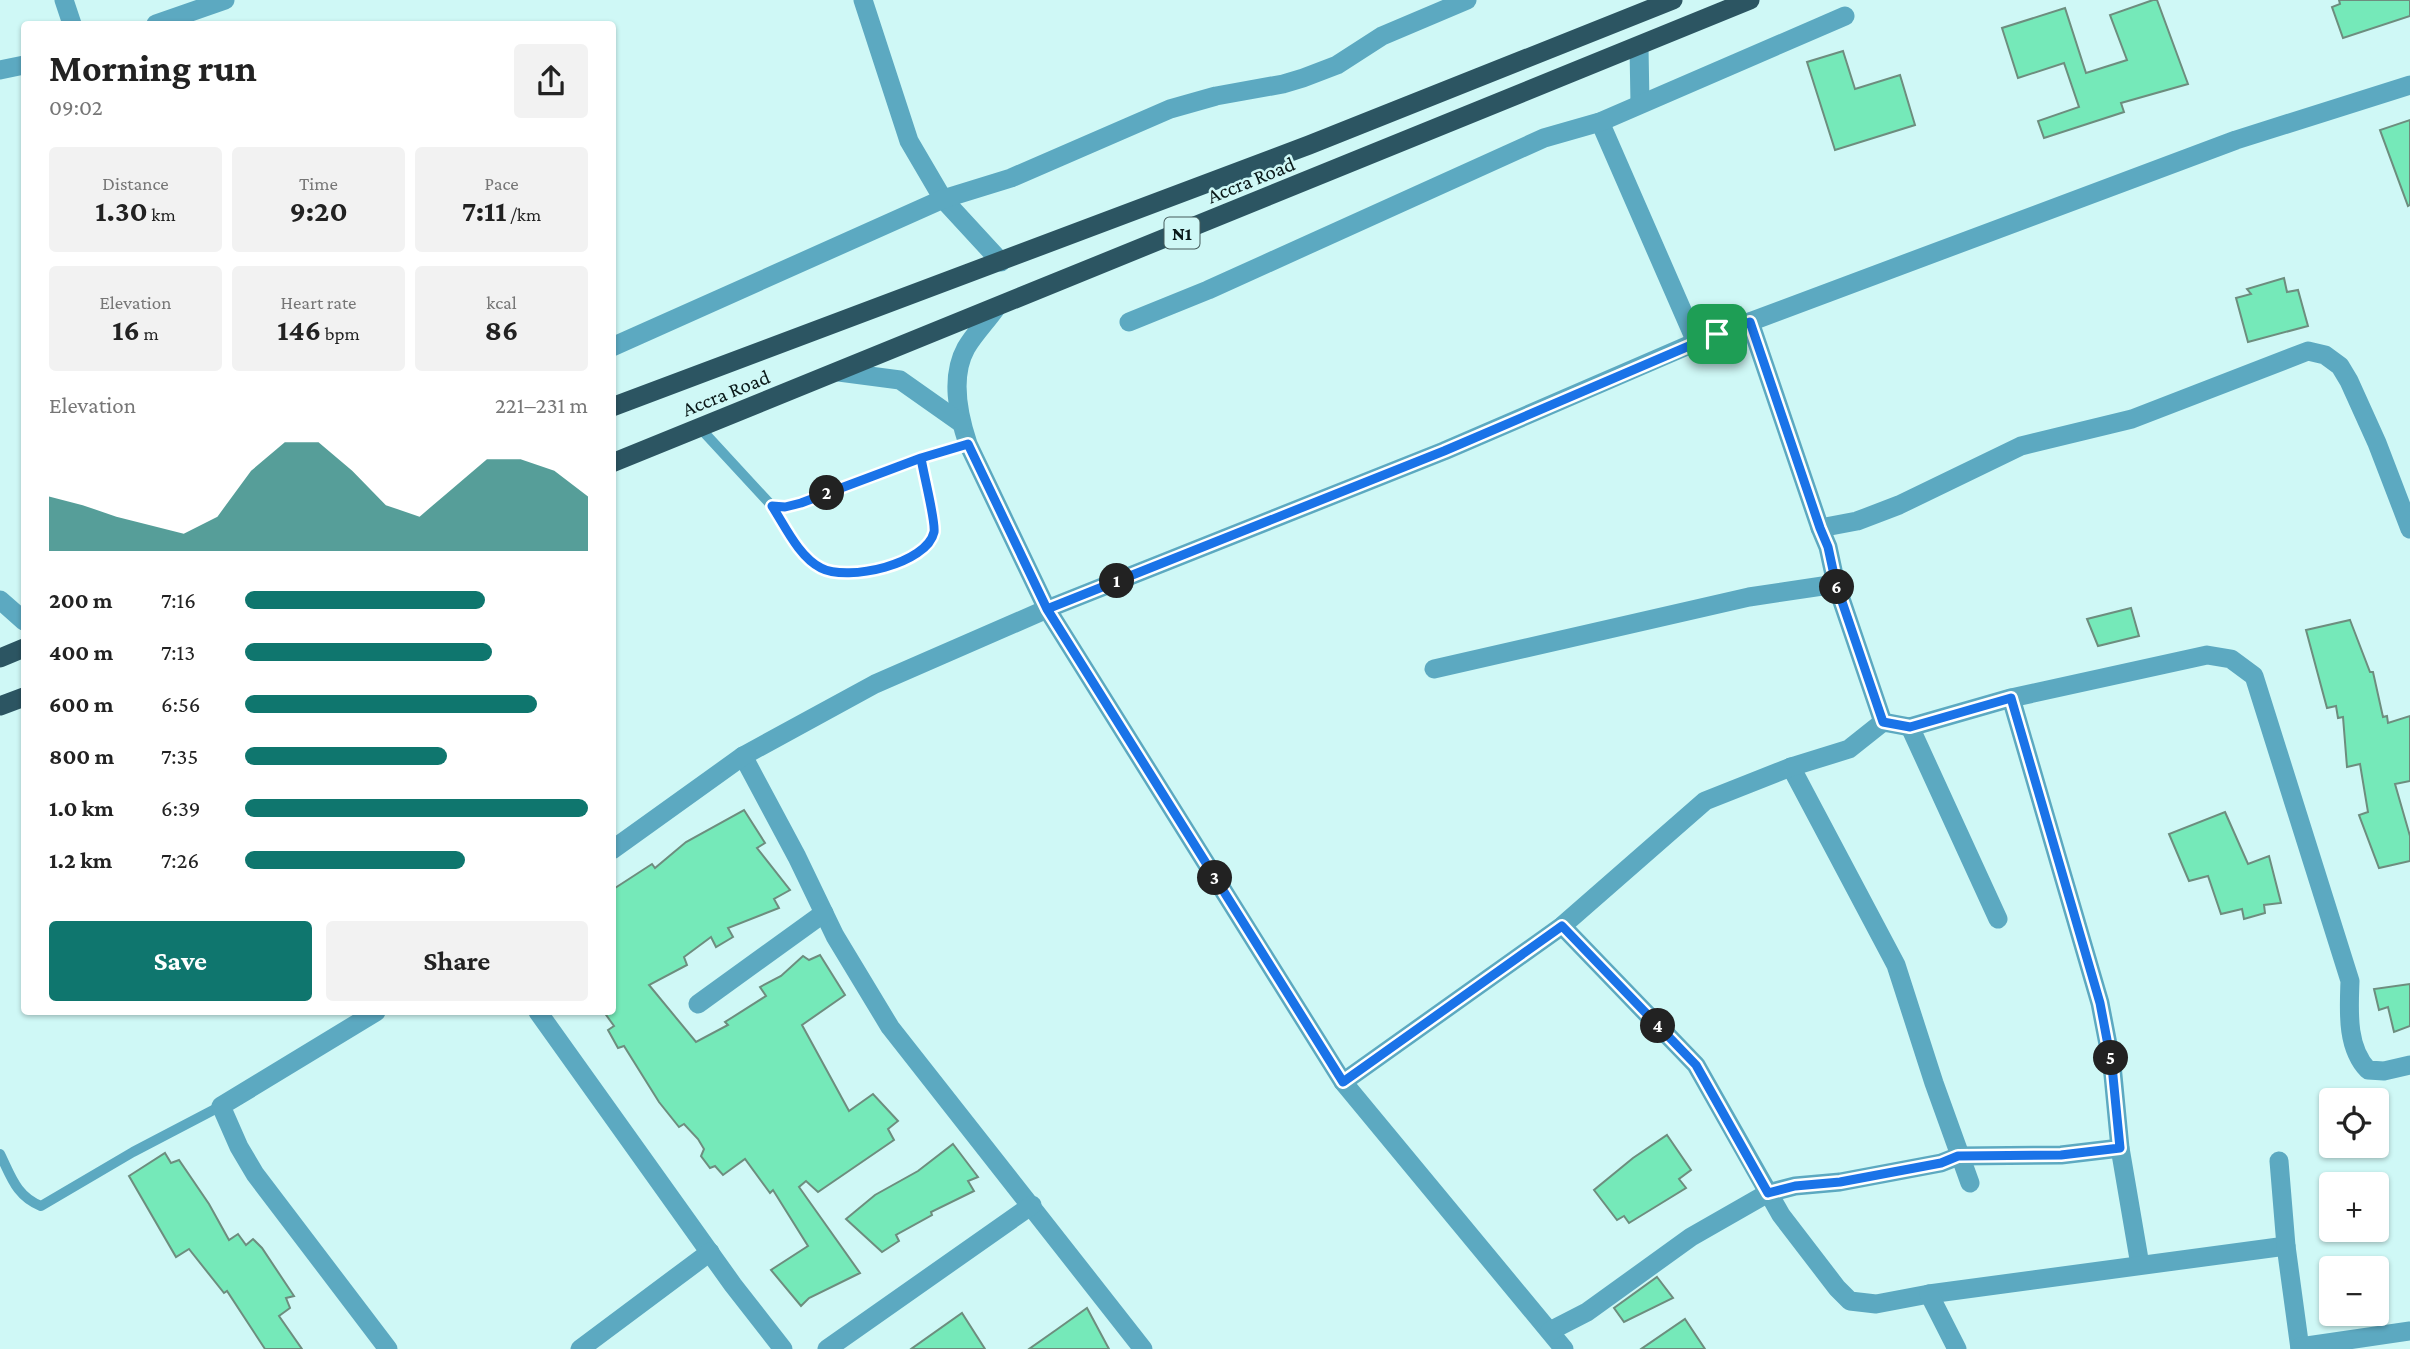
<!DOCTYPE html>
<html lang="en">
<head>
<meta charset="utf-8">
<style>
  body { margin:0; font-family:"Crimson Pro",serif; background:#f2f2f2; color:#222; height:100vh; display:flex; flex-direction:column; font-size:26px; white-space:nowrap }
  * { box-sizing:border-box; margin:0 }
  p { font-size:23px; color:#767676 }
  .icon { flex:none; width:38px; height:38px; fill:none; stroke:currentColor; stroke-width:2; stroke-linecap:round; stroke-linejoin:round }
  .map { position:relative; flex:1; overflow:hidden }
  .sheet { position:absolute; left:21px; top:21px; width:595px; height:994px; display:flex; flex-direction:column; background:#fff; border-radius:7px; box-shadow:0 2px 5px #0004 }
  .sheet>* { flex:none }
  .fabs { position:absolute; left:2319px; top:1088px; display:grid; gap:14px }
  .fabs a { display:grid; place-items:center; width:70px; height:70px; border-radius:7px; background:#fff; box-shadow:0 2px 5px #0004; font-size:35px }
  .pin { position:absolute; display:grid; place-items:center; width:60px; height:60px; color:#fff; margin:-30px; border-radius:14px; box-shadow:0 4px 10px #0006 }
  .km { position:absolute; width:35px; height:35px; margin:-18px; border-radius:50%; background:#222; color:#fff; font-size:19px; line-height:35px; text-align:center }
  .round { display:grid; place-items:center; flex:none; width:74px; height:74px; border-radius:7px; background:#f2f2f2 }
  .summary { display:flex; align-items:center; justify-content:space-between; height:119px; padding:0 28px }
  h1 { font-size:38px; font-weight:700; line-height:52px }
  .metrics { display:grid; grid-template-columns:repeat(3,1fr); gap:10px; height:119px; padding:7px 28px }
  .metrics div { display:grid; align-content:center; border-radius:7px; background:#f2f2f2; text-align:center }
  .metrics b { font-size:30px; font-weight:700 }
  .metrics small { font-size:19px; font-weight:400 }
  .metrics p { font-size:19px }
  .chart { height:196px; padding:14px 28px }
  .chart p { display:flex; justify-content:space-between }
  .chart svg { width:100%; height:126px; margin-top:7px; fill:#0f766e; opacity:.7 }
  .cta { display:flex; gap:14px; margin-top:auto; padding:14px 28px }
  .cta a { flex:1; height:80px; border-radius:7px; background:#0f766e; color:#fff; font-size:28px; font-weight:700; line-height:80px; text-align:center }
  .cta a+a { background:#f2f2f2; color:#222 }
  ul { padding:0 28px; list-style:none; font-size:23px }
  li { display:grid; grid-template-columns:112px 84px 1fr; align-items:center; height:52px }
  li i { height:18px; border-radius:9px; background:#0f766e }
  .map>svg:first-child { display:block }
  .building { fill:#75e9b9; stroke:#6d8d7e; stroke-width:2 }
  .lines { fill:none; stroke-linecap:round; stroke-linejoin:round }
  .service { stroke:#5ca9c1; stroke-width:10 }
  .minor { stroke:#5ca9c1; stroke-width:19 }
  .tertiary { stroke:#5ca9c1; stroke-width:19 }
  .trunk { stroke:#2c5562; stroke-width:19 }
  .route-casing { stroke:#fff; stroke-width:14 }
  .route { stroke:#1a73e8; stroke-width:9 }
  .labels { text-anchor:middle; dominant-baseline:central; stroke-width:5; stroke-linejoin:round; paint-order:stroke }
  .shield { fill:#cff8f6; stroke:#445b5b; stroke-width:2 }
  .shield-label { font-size:19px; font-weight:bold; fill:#091818 }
  .street-label { font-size:21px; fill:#091818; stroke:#cff8f6 }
</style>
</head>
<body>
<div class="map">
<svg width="2410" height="1349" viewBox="0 0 2410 1349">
  <rect width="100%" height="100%" fill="#cff8f6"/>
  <g class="building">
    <path d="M2153,0H2157L2188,84L2121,103L2124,112L2044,138L2038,121L2079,107L2064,63L2018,78L2002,28L2065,8L2086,73L2127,60L2110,15Z"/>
    <path d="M2339,0H2410V16L2343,38L2332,7L2340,4Z"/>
    <path d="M1843,51L1855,89L1900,75L1915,125L1835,150L1807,62Z"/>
    <path d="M2410,120V205L2408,206L2380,130Z"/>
    <path d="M2284,278L2287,292L2298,290L2308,326L2248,342L2236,298L2251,294L2247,289Z"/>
    <path d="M2131,608L2139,636L2098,646L2087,619Z"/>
    <path d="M2350,620L2370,672H2373L2383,717L2387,716L2388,723L2410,716V781L2395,784L2410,836V861L2379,868L2359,815L2368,812L2360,764L2347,767L2343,717L2338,718L2336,706L2327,708L2306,630Z"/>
    <path d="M744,810L765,843L757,848L790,890L774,899L779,908L728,928L733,937L716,947L711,937L684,957L687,965L649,985L696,1042L728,1025L725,1022L766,996L760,987L781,976L803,956L809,960L820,955L845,995L802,1025L849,1111L873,1094L898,1121L888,1129L894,1140L818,1192L806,1181L799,1187L860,1273L809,1298L801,1306L771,1270L808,1246L773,1190L770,1193L745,1159L723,1175L715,1166L710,1168L701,1156L704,1149L698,1139L684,1124L679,1127L659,1102L624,1046L618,1048L608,1030L614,1026L604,1012H612V890L652,864L655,868L686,842Z"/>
    <path d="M2225,812L2248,864L2269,856L2281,903L2264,905L2265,913L2244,919L2242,909L2221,914L2208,876L2189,881L2169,834Z"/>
    <path d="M2410,984V1026L2394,1032L2388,1007L2379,1010L2374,989Z"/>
    <path d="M1667,1135L1691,1170L1679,1179L1686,1188L1629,1223L1624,1216L1617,1220L1594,1190L1633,1158Z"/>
    <path d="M953,1144L978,1177L968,1181L974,1191L931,1212L932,1215L896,1235L899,1241L882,1252L846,1219L875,1195L918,1171Z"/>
    <path d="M165,1153L171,1163L179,1160L209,1204L229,1240L238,1234L246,1245L253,1239L262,1248L294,1296L286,1298L290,1308L279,1316L302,1349H265L227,1291L224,1293L189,1249L176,1257L129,1176Z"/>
    <path d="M1657,1277L1673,1298L1624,1322L1614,1308Z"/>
    <path d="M1087,1308L1109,1349H1029L1056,1330Z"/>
    <path d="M962,1313L985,1349H911Z"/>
    <path d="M1685,1319L1705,1349H1641Z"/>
  </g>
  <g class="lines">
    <g class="service">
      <path d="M700,428L772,506L785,507L801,503L921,458L968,444"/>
      <path d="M772,506C785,526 799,557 821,568C848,582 928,564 934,532C936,521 923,472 921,458"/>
      <path d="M0,1154C11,1176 16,1196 41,1206L133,1152L221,1106"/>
    </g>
    <g class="minor">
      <path d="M64,0L72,24"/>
      <path d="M863,0L909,141L943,199L1001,262"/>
      <path d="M156,24L225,0"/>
      <path d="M1639,47L1640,104"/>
      <path d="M0,70L24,65"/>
      <path d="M1600,122L1696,342"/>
      <path d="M996,308C987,321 974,334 966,348C950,377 958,414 968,444L1047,609L1343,1082L1564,1349"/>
      <path d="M1129,322L1208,290L1544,138L1600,122L1845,16"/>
      <path d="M1750,322L1820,528L1828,547L1836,584L1883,722"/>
      <path d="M612,347L943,199L1011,178L1170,109L1216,96L1283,84L1303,78L1337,65L1382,36L1467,0"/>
      <path d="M839,372L900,380L961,423"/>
      <path d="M1820,528L1857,521L1899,505L2021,446L2132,419L2308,351L2325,355L2340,366L2349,381L2377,443L2410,529"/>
      <path d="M1434,669L1749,597L1836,584"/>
      <path d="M2011,698L2100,1003L2112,1065L2120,1148L2140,1265"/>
      <path d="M1910,727L1998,919"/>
      <path d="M743,756L797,857L835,936L890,1027L1143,1349"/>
      <path d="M1791,767L1896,965L1934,1083L1970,1183"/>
      <path d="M612,850L743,756L875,684L1047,609L1444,451L1696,342L2236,140L2410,85"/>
      <path d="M1562,926L1696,1065L1781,1215L1837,1288L1850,1301L1876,1304L1929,1294L2286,1246"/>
      <path d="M698,1004L824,913"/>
      <path d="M376,1012L221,1106L239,1147L255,1174L388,1349"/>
      <path d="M538,1012L733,1285L783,1349"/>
      <path d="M1343,1082L1562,926L1705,801L1791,767L1849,749L1883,722L1910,727L2011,698L2207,655L2231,659L2254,676L2350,981C2349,1010 2346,1047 2368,1070L2384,1071L2410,1065"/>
      <path d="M2279,1161L2286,1246L2300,1349"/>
      <path d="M1929,1294L1957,1349"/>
      <path d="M1550,1331L1587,1312L1691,1237L1768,1193L1795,1186L1840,1182L1941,1163L1959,1156L2061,1155L2120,1148"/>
      <path d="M2300,1347L2410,1331"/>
      <path d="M580,1349L710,1252"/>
      <path d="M827,1349L1032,1205"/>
    </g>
    <path class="tertiary" d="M0,600L24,621"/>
    <g class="trunk">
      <path d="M612,407L1309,145L1673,0"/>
      <path d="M612,463L1750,0"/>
      <path d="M0,658L24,648"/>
      <path d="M0,706L24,697"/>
    </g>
  </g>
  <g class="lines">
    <defs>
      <path id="route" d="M1717,334L1444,451L1047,609L968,444L921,458C923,472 936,522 934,532C927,564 848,582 821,568C799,557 785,526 772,506L785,507L801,503L921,458L968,444L1047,609L1343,1082L1562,926L1696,1065L1768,1193L1795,1186L1840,1182L1941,1163L1958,1156L2061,1155L2120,1148L2112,1066L2100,1003L2011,698L1910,727L1883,722L1836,584L1828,547L1820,528L1750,322L1717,334"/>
    </defs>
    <use href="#route" class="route-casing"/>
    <use href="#route" class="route"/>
  </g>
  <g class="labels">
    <rect class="shield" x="1164.5" y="217.5" width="35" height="31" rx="5"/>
    <g class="shield-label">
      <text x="1182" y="233">N1</text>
    </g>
    <g class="street-label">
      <text transform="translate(1251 180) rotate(-22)">Accra Road</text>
      <text transform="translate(726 393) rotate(-22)">Accra Road</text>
    </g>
  </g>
</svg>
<div class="fabs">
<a><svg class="icon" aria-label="locate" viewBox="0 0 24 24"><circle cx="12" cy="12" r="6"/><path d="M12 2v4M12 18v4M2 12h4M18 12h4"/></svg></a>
<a>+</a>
<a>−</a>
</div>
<div class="pin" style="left:1717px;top:334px;background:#1e9e55"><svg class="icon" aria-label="arrive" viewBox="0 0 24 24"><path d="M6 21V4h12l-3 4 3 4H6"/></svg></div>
<b class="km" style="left:1117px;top:581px">1</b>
<b class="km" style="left:827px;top:493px">2</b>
<b class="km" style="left:1215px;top:878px">3</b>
<b class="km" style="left:1658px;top:1026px">4</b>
<b class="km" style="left:2111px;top:1058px">5</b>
<b class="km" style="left:1837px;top:587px">6</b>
<section class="sheet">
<div class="summary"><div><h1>Morning run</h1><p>09:02</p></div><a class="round"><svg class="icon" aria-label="share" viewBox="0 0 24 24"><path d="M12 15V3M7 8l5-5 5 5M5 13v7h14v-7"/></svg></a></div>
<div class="metrics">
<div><p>Distance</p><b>1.30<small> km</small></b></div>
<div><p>Time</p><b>9:20</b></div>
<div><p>Pace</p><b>7:11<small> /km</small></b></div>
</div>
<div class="metrics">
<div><p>Elevation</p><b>16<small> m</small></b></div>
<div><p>Heart rate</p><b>146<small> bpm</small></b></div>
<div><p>kcal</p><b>86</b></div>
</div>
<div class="chart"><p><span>Elevation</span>221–231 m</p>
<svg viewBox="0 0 160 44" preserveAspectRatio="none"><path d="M0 44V25L10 28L20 32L30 35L40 38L50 32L60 16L70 6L80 6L90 16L100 28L110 32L120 22L130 12L140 12L150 16L160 25V44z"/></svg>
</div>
<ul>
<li><b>200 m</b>7:16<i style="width:70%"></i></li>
<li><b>400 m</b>7:13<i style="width:72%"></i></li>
<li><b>600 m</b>6:56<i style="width:85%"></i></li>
<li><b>800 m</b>7:35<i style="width:59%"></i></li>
<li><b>1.0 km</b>6:39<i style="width:100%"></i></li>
<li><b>1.2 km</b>7:26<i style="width:64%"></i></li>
</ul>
<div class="cta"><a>Save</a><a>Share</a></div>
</section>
</div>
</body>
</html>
